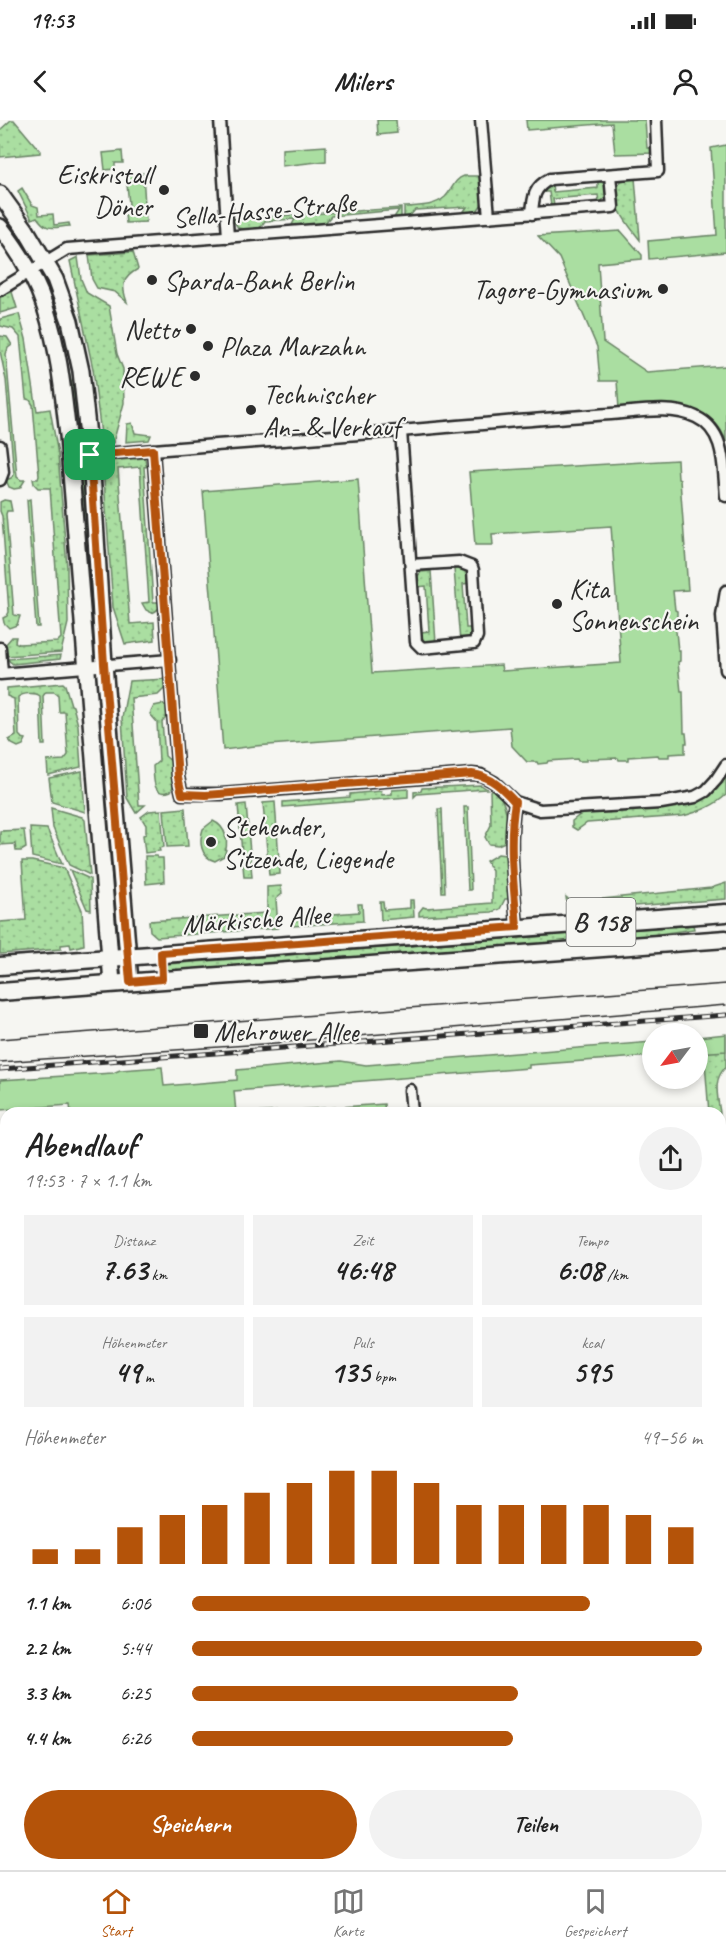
<!DOCTYPE html>
<html lang="de">
<head>
<meta charset="utf-8">
<style>
  body { margin:0; font-family:Caveat,sans-serif; background:#f2f2f2; color:#222; height:100vh; display:flex; flex-direction:column; font-size:22px; white-space:nowrap }
  * { box-sizing:border-box; margin:0 }
  p { font-size:20px; color:#767676 }
  .icon { flex:none; width:33px; height:33px; fill:none; stroke:currentColor; stroke-width:2; stroke-linecap:round; stroke-linejoin:round }
  .map { position:relative; flex:1; overflow:hidden }
  .details { position:absolute; left:0px; top:987px; width:726px; height:764px; display:flex; flex-direction:column; background:#fff; border-radius:18px 18px 0 0; box-shadow:0 3px 9px #0003 }
  .details>* { flex:none }
  .needle { width:39px; rotate:238deg }
  .tools { position:absolute; left:642px; top:903px; display:grid; gap:12px }
  .tools a { display:grid; place-items:center; width:66px; height:66px; border-radius:50%; background:#fff; box-shadow:0 3px 9px #0003; font-size:30px }
  .pin { position:absolute; display:grid; place-items:center; width:51px; height:51px; color:#fff; margin:-26px; border-radius:12px; box-shadow:0 3px 9px #0006 }
  .round { display:grid; place-items:center; flex:none; width:63px; height:63px; border-radius:32px; background:#f2f2f2 }
  .overview { display:flex; align-items:center; justify-content:space-between; height:102px; padding:0 24px }
  h1 { font-size:33px; font-weight:700; line-height:45px }
  .stats { display:grid; grid-template-columns:repeat(3,1fr); gap:9px; height:102px; padding:6px 24px }
  .stats div { display:grid; align-content:center; border-radius:0px; background:#f2f2f2; text-align:center }
  .stats b { font-size:30px; font-weight:700 }
  .stats small { font-size:16px; font-weight:400 }
  .stats p { font-size:16px }
  .chart { height:168px; padding:12px 24px }
  .chart p { display:flex; justify-content:space-between }
  .chart svg { width:100%; height:108px; margin-top:6px; stroke:#b45309; stroke-width:6 }
  .primary-button { display:flex; gap:12px; margin-top:auto; padding:12px 24px }
  .primary-button a { flex:1; height:69px; border-radius:36px; background:#b45309; color:#fff; font-size:24px; font-weight:700; line-height:69px; text-align:center }
  .primary-button a+a { background:#f2f2f2; color:#222 }
  ul { padding:0 24px; list-style:none; font-size:20px }
  li { display:grid; grid-template-columns:96px 72px 1fr; align-items:center; height:45px }
  li i { height:15px; border-radius:8px; background:#b45309 }
  .status { display:flex; justify-content:space-between; align-items:center; height:42px; padding:0 30px; background:#fff; direction:ltr }
  .status svg { height:16px; fill:currentColor }
  header { display:flex; justify-content:space-between; align-items:center; height:78px; padding:0 24px; background:#fff; font-size:27px; font-weight:700 }
  .tab-bar { display:flex; justify-content:space-around; align-items:center; height:84px; border-top:2px solid #e0e0e0; background:#fff; font-size:16px; color:#767676 }
  .tab-bar a { display:grid; justify-items:center; gap:3px }
  .tab-bar .on { color:#b45309 }
  .map>svg:first-child { display:block }
  .grass { fill:url(#grass-dots); stroke:#6a8466; stroke-width:1.5 }
  .park { fill:#aadea1; stroke:#6a8466; stroke-width:1.5 }
  .lines { fill:none; stroke-linecap:round; stroke-linejoin:round }
  .minor-casing { stroke:#2b2b2b; stroke-width:15 }
  .tertiary-casing { stroke:#2b2b2b; stroke-width:18 }
  .secondary-casing { stroke:#2b2b2b; stroke-width:20 }
  .primary-casing { stroke:#2b2b2b; stroke-width:21 }
  .minor { stroke:#f6f6f2; stroke-width:10 }
  .tertiary { stroke:#f6f6f2; stroke-width:14 }
  .secondary { stroke:#f6f6f2; stroke-width:15 }
  .primary { stroke:#f6f6f2; stroke-width:16 }
  .tram { stroke:#2b2b2b; stroke-width:1.5 }
  .rail-casing { stroke:#2b2b2b; stroke-width:5 }
  .rail { stroke:#f6f6f2; stroke-width:3; stroke-dasharray:9; stroke-linecap:butt }
  .route-casing { stroke:#fff; stroke-width:12 }
  .route { stroke:#b45309; stroke-width:8 }
  .poi-dot { fill:#2b2b2b; stroke:#f6f6f2; stroke-width:2 }
  .labels { text-anchor:middle; dominant-baseline:central; stroke-width:4.5; stroke-linejoin:round; paint-order:stroke }
  .shield { fill:#f6f6f2; stroke:#686867; stroke-width:1.5 }
  .shield-label { font-size:27px; font-weight:bold; fill:#2b2b2b }
  .poi-label { font-size:28px; fill:#2b2b2b; stroke:#f6f6f2; text-anchor:start }
  .street-label { font-size:28px; fill:#2b2b2b; stroke:#f6f6f2 }
</style>
</head>
<body>
<div class="status"><b>19:53</b><svg viewBox="0 0 49 12"><path d="M0 12V9h3v3zM5 12V6h3v6zM10 12V3h3v9zM15 12V0h3v12zM26 1h20v11H26zM47 4h2v5h-2z"/></svg></div>
<header><svg class="icon" aria-label="back" viewBox="0 0 24 24"><path d="M15 5l-7 7 7 7"/></svg>Milers<svg class="icon" aria-label="person" viewBox="0 0 24 24"><circle cx="12" cy="8" r="4"/><path d="M4 21q1-7 8-7t8 7"/></svg></header>
<div class="map">
<svg width="726" height="1750" viewBox="0 0 726 1750">
  <defs>
    <pattern id="grass-dots" width="8" height="8" patternUnits="userSpaceOnUse" patternTransform="scale(1.5)"><rect width="8" height="8" fill="#aadea1"/><path d="M2 2h.1M6 6h.1" fill="none" stroke="#92bf8b" stroke-width="1.8" stroke-linecap="round"/></pattern>
  </defs>
  <rect width="100%" height="100%" fill="#f6f6f2"/>
  <filter id="ink" filterUnits="userSpaceOnUse"><feTurbulence type="fractalNoise" baseFrequency=".0167" numOctaves="2"/><feDisplacementMap in="SourceGraphic" scale="12" xChannelSelector="R" yChannelSelector="G"/><feConvolveMatrix kernelMatrix="1 2 1 2 8 2 1 2 1" color-interpolation-filters="sRGB"/></filter>
  <g filter="url(#ink)">
    <g class="grass">
      <path d="M11,0H14L40,31V33L0,37V10Z"/>
      <path d="M464,56H480L482,84L477,91L462,94L467,87L415,90L408,98H404V87C418,86 434,87 445,77C452,70 454,59 464,56Z"/>
      <path d="M635,58L640,118V120C628,104 606,81 621,61Z"/>
      <path d="M598,61L604,63L607,70L606,77L599,83L598,75L553,79L554,86H551L549,72H543L544,68L552,65L553,72L598,68Z"/>
      <path d="M22,68L32,85L38,87L39,95L53,94L54,105L69,103L70,106C53,107 47,112 37,97L32,99L18,71Z"/>
      <path d="M401,88V99H393L399,90L331,96L324,104L291,107L295,99L265,101L259,109L249,110L238,108L233,99Z"/>
      <path d="M133,132L138,149C122,158 121,166 127,182L115,172L97,168L92,159L89,135Z"/>
      <path d="M78,137L81,159L87,173L109,186L117,234L123,249L124,283L113,323H102L93,249L70,141Z"/>
      <path d="M12,172L17,188L0,193V176Z"/>
      <path d="M55,185L74,274L80,341L88,380L97,503H93L84,382L50,187Z"/>
      <path d="M19,194L26,219L37,291L50,289L58,334L67,447L68,503L61,532L6,536L5,525L12,517H16L15,522L19,524L57,522L61,518L50,368H38L34,364L33,359H38L39,356L33,285L30,280L26,279L20,217L13,209L0,206V199Z"/>
      <path d="M0,216L7,217L12,225L8,228L6,234L17,357L21,360H25L20,368L14,369L9,367L6,360L11,358L14,355L6,260L0,231Z"/>
      <path d="M132,303L135,313L151,315L149,320L126,322L127,304Z"/>
      <path d="M145,338L146,345L150,346L144,347L153,482H160C161,488 157,491 152,493L146,490L142,483L149,482L140,347L118,349L130,504L154,502L155,520L125,524L113,487L103,345L108,341Z"/>
      <path d="M30,379L39,507H36L27,380Z"/>
      <path d="M4,380L10,381L12,391H7L6,394L14,495L20,496L17,505L9,508L4,503L3,498L7,496L9,492L2,396L0,391V382Z"/>
      <path d="M463,448L469,452L470,463L463,464L466,508H473L472,519L460,522L454,449Z"/>
      <path d="M431,451L436,523L426,524L421,521V512L429,511L426,466L417,467V457L421,452Z"/>
      <path d="M61,535L60,539L13,544L7,539Z"/>
      <path d="M167,559V566L158,575L131,578L139,685H145L136,693L127,678L122,598L129,561Z"/>
      <path d="M63,563L65,565L71,585L73,586L78,605L81,647L48,655L47,641L64,640L68,635L65,592H59L58,575L54,572H46L43,576L45,625H42L40,576C35,572 23,573 18,577L19,615L22,618L26,619L23,625L18,627L12,624L9,620L16,616L14,579L7,576V568Z"/>
      <path d="M94,584H99L104,665L113,715L120,812H116L109,718L102,680Z"/>
      <path d="M163,584L169,587L168,596L162,602L165,636L174,644L175,662L171,671C152,678 154,659 153,646L159,641L157,602L150,594L154,586Z"/>
      <path d="M82,651L85,692L52,682L49,658Z"/>
      <path d="M726,657V675C714,686 699,692 683,696L587,703L577,710L572,707V701L581,694L682,686C702,683 715,673 726,657Z"/>
      <path d="M481,665L487,669L417,674L414,677V672L421,671L422,668Z"/>
      <path d="M493,667C508,682 508,701 507,721L498,725L489,724L485,717L491,705L490,671Z"/>
      <path d="M408,669V677L283,687V682L350,677V674L381,671L382,675L392,674V670Z"/>
      <path d="M275,682L280,754L269,755L263,683Z"/>
      <path d="M246,684L252,757H244L238,685Z"/>
      <path d="M464,687H468L471,770H468Z"/>
      <path d="M51,688L82,697L85,700L90,755L69,745L53,708Z"/>
      <path d="M185,688L188,726L167,727L164,690Z"/>
      <path d="M438,689H442L445,772H442Z"/>
      <path d="M161,690L164,727L159,728L160,731L145,733L143,715L146,714V705L141,697L149,691Z"/>
      <path d="M213,701C227,707 229,723 224,736L215,741C200,737 199,721 203,709Z"/>
      <path d="M30,708L47,709L62,744L32,737Z"/>
      <path d="M24,710L26,728L21,731H16L15,724L0,725V711Z"/>
      <path d="M498,734L505,735L508,745L509,779H505L500,789L492,792L419,796V792L423,787L426,788L492,783V751L486,741Z"/>
      <path d="M145,736H157V738H163L164,762L146,764Z"/>
      <path d="M22,741H32L64,748L82,790L84,825L71,828L70,824L61,825V829L0,834V802L26,800Z"/>
      <path d="M70,750L90,759L91,790L87,789Z"/>
      <path d="M726,763V779L568,791L566,777L572,782L711,768Z"/>
      <path d="M281,766L282,774L276,779L278,808L157,817L150,811L149,801L267,793V767Z"/>
      <path d="M410,780H413L414,797L381,800L380,782H383L384,790L410,788Z"/>
      <path d="M358,784H362L363,801L293,806V799H295V797L359,792Z"/>
      <path d="M693,805L694,809L638,817L167,853L164,846L167,844Z"/>
      <path d="M726,915V947C712,959 718,977 720,993H709L703,917Z"/>
      <path d="M720,994L726,1075V1124L720,1131Z"/>
    </g>
    <g class="park">
      <path d="M377,0H396L397,13L378,15Z"/>
      <path d="M526,0H645L647,28H654L655,33L615,34L612,3L527,10Z"/>
      <path d="M726,25V132L649,139L648,121L717,115L711,28Z"/>
      <path d="M326,26V41L282,46V29Z"/>
      <path d="M122,31L123,43H115V49L105,50L103,33Z"/>
      <path d="M143,53L146,102L126,103L125,95L130,94L126,55Z"/>
      <path d="M621,111L642,135V139L598,143L603,222L647,252L726,246V322C713,277 655,288 619,289L617,261H600L597,227L559,138L538,116Z"/>
      <path d="M677,340L678,359L680,360L688,470L673,471L675,490L677,491V501H675L678,531H680V541L678,542L681,572H683L684,613H686L687,623H685V633L669,634V637H659L658,635L628,637V640H619L618,638L587,639V641H578L577,639L548,641L547,643L538,644L537,642H527L512,626L510,607L255,626L223,630L203,371L358,359L372,553L501,545L502,551L621,543L611,406L492,414L493,425H475L469,352Z"/>
      <path d="M726,914V931L698,933V917Z"/>
      <path d="M652,922V936L529,945V948L234,971L236,993H71L70,985L0,990V960L113,953L120,950L162,947L164,966L237,960V950L341,941L366,945Z"/>
      <path d="M384,984L385,993H254Z"/>
    </g>
    <g class="lines">
      <defs>
        <g id="minor">
          <path d="M220,0L228,117"/>
          <path d="M481,0L489,97"/>
          <path d="M532,94C533,77 534,67 550,59L658,51L656,0"/>
          <path d="M0,170L67,129L613,87L610,55"/>
          <path d="M401,311L416,522L422,528L474,523L477,516L473,450L472,447L459,442L411,445"/>
          <path d="M0,326L3,352L0,360"/>
          <path d="M153,330L178,657L182,674H221L472,654L481,655L494,662L515,682L540,690L661,683L695,677L706,671L716,660L726,645"/>
          <path d="M90,335C232,323 374,314 516,301C547,299 579,296 611,294C637,292 672,285 696,297C726,311 723,347 726,376"/>
          <path d="M726,471L722,496L726,550"/>
          <path d="M0,528L2,553"/>
          <path d="M0,554L170,540"/>
          <path d="M515,682C508,723 514,765 517,807"/>
          <path d="M410,970L412,993"/>
          <path d="M468,1744L469,1750"/>
        </g>
        <g id="tertiary">
          <path d="M720,1375L726,1374"/>
          <path d="M0,1428H6"/>
        </g>
        <g id="secondary">
          <path d="M0,74L26,110L55,159L70,201L81,251L92,353L104,544L130,862"/>
          <path d="M0,107C18,130 36,159 45,187C59,229 63,272 68,315L112,863"/>
        </g>
        <g id="primary">
          <path d="M0,846L726,793"/>
          <path d="M0,872L726,819"/>
        </g>
      </defs>
      <use href="#minor" class="minor-casing"/>
      <use href="#tertiary" class="tertiary-casing"/>
      <use href="#secondary" class="secondary-casing"/>
      <use href="#primary" class="primary-casing"/>
      <use href="#minor" class="minor"/>
      <use href="#tertiary" class="tertiary"/>
      <use href="#secondary" class="secondary"/>
      <use href="#primary" class="primary"/>
      <g class="tram">
        <path d="M0,919L726,864"/>
        <path d="M0,942L263,924L726,885"/>
      </g>
      <defs>
        <path id="rail" d="M0,949L726,895"/>
      </defs>
      <use href="#rail" class="rail-casing"/>
      <use href="#rail" class="rail"/>
    </g>
  </g>
  <g class="lines" filter="url(#ink)">
    <defs>
      <path id="route" d="M153,330L178,657L182,674L206,675L472,654C491,656 503,669 515,682C508,723 514,765 517,807L161,833L162,859L130,862L104,544L90,335Z"/>
    </defs>
    <use href="#route" class="route-casing"/>
    <use href="#route" class="route"/>
  </g>
  <g class="poi-dot">
    <circle cx="164" cy="70" r="6"/>
    <circle cx="152" cy="160" r="6"/>
    <circle cx="663" cy="169" r="6"/>
    <circle cx="191" cy="209" r="6"/>
    <circle cx="208" cy="226" r="6"/>
    <circle cx="195" cy="256" r="6"/>
    <circle cx="251" cy="290" r="6"/>
    <circle cx="557" cy="484" r="6"/>
    <circle cx="211" cy="722" r="6"/>
    <rect x="193" y="903" width="16" height="16" rx="3"/>
  </g>
  <g class="labels">
    <rect class="shield" x="566.5" y="778" width="69" height="48" rx="4.5"/>
    <g class="shield-label">
      <text x="601" y="802">B 158</text>
    </g>
    <g class="poi-label">
      <text x="152" y="54" text-anchor="end">Eiskristall<tspan x="152" dy="32">Döner</tspan></text>
      <text x="164" y="160">Sparda-Bank Berlin</text>
      <text x="651" y="169" text-anchor="end">Tagore-Gymnasium</text>
      <text x="179" y="209" text-anchor="end">Netto</text>
      <text x="220" y="226">Plaza Marzahn</text>
      <text x="183" y="256" text-anchor="end">REWE</text>
      <text x="263" y="274">Technischer<tspan x="263" dy="32">An- &amp; Verkauf</tspan></text>
      <text x="569" y="468">Kita<tspan x="569" dy="32">Sonnenschein</tspan></text>
      <text x="223" y="706">Stehender,<tspan x="223" dy="32">Sitzende, Liegende</tspan></text>
      <text x="214" y="911">Mehrower Allee</text>
    </g>
    <g class="street-label">
      <text transform="translate(264 90) rotate(-5)">Sella-Hasse-Straße</text>
      <text transform="translate(256 799) rotate(-4)">Märkische Allee</text>
    </g>
  </g>
</svg>
<div class="tools">
<a><svg class="needle" viewBox="-14 -14 28 28"><path d="M0-13l5 13h-10z" fill="#e53935"/><path d="M0 13l5-13h-10z" fill="#767676"/></svg></a>
</div>
<div class="pin" style="left:90px;top:335px;background:#1e9e55"><svg class="icon" aria-label="arrive" viewBox="0 0 24 24"><path d="M6 21V4h12l-3 4 3 4H6"/></svg></div>
<section class="details">
<div class="overview"><div><h1>Abendlauf</h1><p>19:53 · 7 × 1.1 km</p></div><a class="round"><svg class="icon" aria-label="share" viewBox="0 0 24 24"><path d="M12 15V3M7 8l5-5 5 5M5 13v7h14v-7"/></svg></a></div>
<div class="stats">
<div><p>Distanz</p><b>7.63<small> km</small></b></div>
<div><p>Zeit</p><b>46:48</b></div>
<div><p>Tempo</p><b>6:08<small> /km</small></b></div>
</div>
<div class="stats">
<div><p>Höhenmeter</p><b>49<small> m</small></b></div>
<div><p>Puls</p><b>135<small> bpm</small></b></div>
<div><p>kcal</p><b>595</b></div>
</div>
<div class="chart"><p><span>Höhenmeter</span>49–56 m</p>
<svg viewBox="0 0 160 44" preserveAspectRatio="none"><path d="M5 44V38M15 44V38M25 44V29M35 44V24M45 44V20M55 44V15M65 44V11M75 44V6M85 44V6M95 44V11M105 44V20M115 44V20M125 44V20M135 44V20M145 44V24M155 44V29"/></svg>
</div>
<ul>
<li><b>1.1 km</b>6:06<i style="width:78%"></i></li>
<li><b>2.2 km</b>5:44<i style="width:100%"></i></li>
<li><b>3.3 km</b>6:25<i style="width:64%"></i></li>
<li><b>4.4 km</b>6:26<i style="width:63%"></i></li>
</ul>
<div class="primary-button"><a>Speichern</a><a>Teilen</a></div>
</section>
</div>
<nav class="tab-bar">
<a class="on"><svg class="icon" aria-label="home" viewBox="0 0 24 24"><path d="M3 11l9-7 9 7M6 9v11h12V9"/></svg>Start</a>
<a><svg class="icon" aria-label="map" viewBox="0 0 24 24"><path d="M3 6l6-2 6 2 6-2v14l-6 2-6-2-6 2zM9 4v14M15 6v14"/></svg>Karte</a>
<a><svg class="icon" aria-label="saved" viewBox="0 0 24 24"><path d="M7 4h10v16l-5-4-5 4z"/></svg>Gespeichert</a>
</nav>
</body>
</html>
